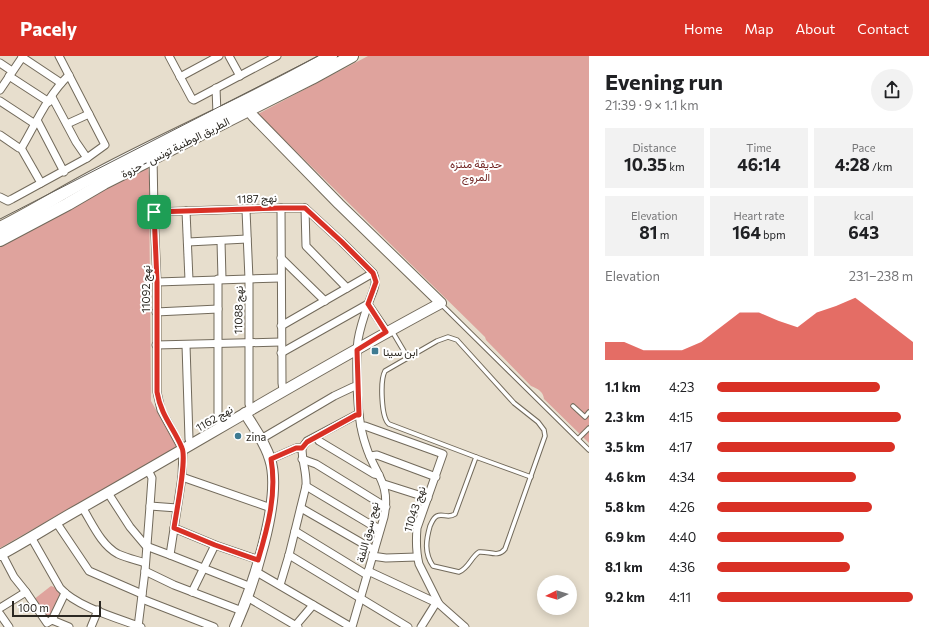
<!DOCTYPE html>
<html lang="en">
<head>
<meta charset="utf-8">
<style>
  body { margin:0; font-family:Commissioner,Vazirmatn,sans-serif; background:#f2f2f2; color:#202124; height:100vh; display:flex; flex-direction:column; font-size:15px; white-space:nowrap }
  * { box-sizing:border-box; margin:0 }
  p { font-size:13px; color:#757577 }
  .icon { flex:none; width:22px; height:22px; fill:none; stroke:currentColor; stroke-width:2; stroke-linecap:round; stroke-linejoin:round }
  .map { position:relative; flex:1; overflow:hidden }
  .sheet { display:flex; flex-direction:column; background:#fff; width:340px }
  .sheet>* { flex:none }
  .needle { width:26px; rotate:265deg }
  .tools { position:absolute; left:537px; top:519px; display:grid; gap:8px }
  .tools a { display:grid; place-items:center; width:40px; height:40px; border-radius:50%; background:#fff; box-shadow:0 2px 10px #0003; font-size:20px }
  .scale { position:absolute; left:12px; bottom:10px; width:89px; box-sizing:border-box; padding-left:4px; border:2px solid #2b2822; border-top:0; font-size:11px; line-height:14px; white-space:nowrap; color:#2b2822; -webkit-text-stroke:3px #fff; paint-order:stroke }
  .pin { position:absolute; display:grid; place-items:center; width:34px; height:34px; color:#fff; margin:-17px; border-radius:8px; box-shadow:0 2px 6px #0006 }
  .round { display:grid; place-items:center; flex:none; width:42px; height:42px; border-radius:21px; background:#f2f2f2 }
  .headline { display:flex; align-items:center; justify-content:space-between; height:68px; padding:0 16px }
  h1 { font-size:22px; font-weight:700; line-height:30px }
  .metrics { display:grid; grid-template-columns:repeat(3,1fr); gap:6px; height:68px; padding:4px 16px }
  .metrics div { display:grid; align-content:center; border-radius:0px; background:#f2f2f2; text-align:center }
  .metrics b { font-size:17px; font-weight:700 }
  .metrics small { font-size:11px; font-weight:400 }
  .metrics p { font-size:11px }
  .chart { height:112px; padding:8px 16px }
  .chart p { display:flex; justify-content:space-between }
  .chart svg { width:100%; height:72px; margin-top:4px; fill:#d93025; opacity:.7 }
  ul { padding:0 16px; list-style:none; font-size:13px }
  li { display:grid; grid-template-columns:64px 48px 1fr; align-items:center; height:30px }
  li i { height:10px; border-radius:5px; background:#d93025 }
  header { display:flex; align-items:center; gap:24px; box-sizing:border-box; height:56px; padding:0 20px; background:#d93025; color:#fff }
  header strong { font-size:19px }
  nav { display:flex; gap:22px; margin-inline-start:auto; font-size:14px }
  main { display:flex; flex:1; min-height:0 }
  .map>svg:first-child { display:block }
  .green { fill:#dfa39d }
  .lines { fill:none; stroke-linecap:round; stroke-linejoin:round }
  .lane-casing { stroke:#726a5b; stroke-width:5.5 }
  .street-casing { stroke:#726a5b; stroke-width:9 }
  .secondary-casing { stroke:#726a5b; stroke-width:12 }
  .highway-casing { stroke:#726a5b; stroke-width:14 }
  .lane { stroke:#fff; stroke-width:3.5 }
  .street { stroke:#fff; stroke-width:7 }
  .secondary { stroke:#fff; stroke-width:10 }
  .highway { stroke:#fff; stroke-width:12 }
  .tram { stroke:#676258; stroke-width:1 }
  .route-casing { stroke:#fff; stroke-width:8 }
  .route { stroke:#d93025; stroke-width:5 }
  .poi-dot { fill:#3e7b92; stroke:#fff; stroke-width:1.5 }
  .labels { text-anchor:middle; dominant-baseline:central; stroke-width:4; stroke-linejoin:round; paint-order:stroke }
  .street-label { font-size:11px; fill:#2b2822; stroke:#fff }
  .park-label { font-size:11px; fill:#6e1f1d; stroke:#fff }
  .poi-label { font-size:11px; fill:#2b2822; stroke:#fff; text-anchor:start }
</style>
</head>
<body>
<header>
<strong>Pacely</strong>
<nav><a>Home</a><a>Map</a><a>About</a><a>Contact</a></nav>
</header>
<main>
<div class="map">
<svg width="589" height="571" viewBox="0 0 589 571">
  <rect width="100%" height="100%" fill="#e7decd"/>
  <g class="green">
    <path d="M368,0H589V387L544,343C543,335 538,333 531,330L486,284L485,281L258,58Z"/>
    <path d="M148,109L149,120L151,345L177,391L0,492V188Z"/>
    <path d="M51,530L57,532L60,537L51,563L48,566L33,544Z"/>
  </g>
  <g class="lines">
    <defs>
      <g id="lane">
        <path d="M442,249L589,394"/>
        <path d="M392,275L408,302"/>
        <path d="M448,281L457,284L514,347L538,366L544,374L545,380L505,493C498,502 489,495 479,496C471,501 469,512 459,516L433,510C424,497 426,484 430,470C432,466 433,462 437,460C443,457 448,463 455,458L476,401L389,368C381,362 380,324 385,315L437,285Z"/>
        <path d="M573,350L585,361L589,356"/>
        <path d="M578,383L589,372"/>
        <path d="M476,401L531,421"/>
      </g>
      <g id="street">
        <path d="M169,0L192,43L194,44L277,0"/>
        <path d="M229,0L240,20"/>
        <path d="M22,1L61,27"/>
        <path d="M0,7L12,15"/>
        <path d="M9,20L49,46"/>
        <path d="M180,21L219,0"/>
        <path d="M216,32L217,58"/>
        <path d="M0,34L23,0"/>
        <path d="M52,41L76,86L87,102"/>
        <path d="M0,45L35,68"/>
        <path d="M37,64L64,116"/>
        <path d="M67,68L89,58"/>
        <path d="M0,79L19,92L22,91C36,67 48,39 69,19"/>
        <path d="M21,92L41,127"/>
        <path d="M153,100L154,156L157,226V336L161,354L183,394L182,421L170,499"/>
        <path d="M0,141L8,145L12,143L87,102L105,89L59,0"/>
        <path d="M281,152L282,327L283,334"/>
        <path d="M305,152L306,190L347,232"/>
        <path d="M246,154L249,223V348L251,354"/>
        <path d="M186,155L189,224"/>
        <path d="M154,156L281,152H305L342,186L373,217C379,228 371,238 368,249C364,260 360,272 358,284C356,299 357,315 357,330C358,350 359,370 366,390C375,419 391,426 384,461L352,571"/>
        <path d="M221,185L222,223"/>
        <path d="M188,186L247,183"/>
        <path d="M281,202L325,245"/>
        <path d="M218,223V361L221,372"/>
        <path d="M157,226L280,222"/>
        <path d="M156,256L218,253"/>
        <path d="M281,270L373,217"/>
        <path d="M156,289L281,286"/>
        <path d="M186,289L189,383L191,389"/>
        <path d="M281,297L368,248L387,276"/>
        <path d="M361,370H365L443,398L417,472C416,484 416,496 419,508L439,548L465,571"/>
        <path d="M316,381L319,385L374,418L379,419"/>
        <path d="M261,383L334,340L353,331L357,330"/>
        <path d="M370,400L377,399L436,421"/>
        <path d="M271,403L296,392H302L307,385L356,359H359"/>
        <path d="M302,403L316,408L386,451"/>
        <path d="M182,421L271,452"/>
        <path d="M384,428L428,442"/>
        <path d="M306,430L368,467L380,473"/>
        <path d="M108,437L130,471L146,490L170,499L251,531"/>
        <path d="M150,450L177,452"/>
        <path d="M82,451C92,467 101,489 118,498C127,502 136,504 145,507"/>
        <path d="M301,452L374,494"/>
        <path d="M56,466L89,515L142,538"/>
        <path d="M174,472L215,489L259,504"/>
        <path d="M295,475L367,519"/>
        <path d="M31,481L60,532C77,551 117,562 141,571"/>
        <path d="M2,498L14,521L26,536L47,567L52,564L69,571"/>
        <path d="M289,499L408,571"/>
        <path d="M372,500L386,502L417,501"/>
        <path d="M145,515L174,529L242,555"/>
        <path d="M255,515L351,571"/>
        <path d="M368,515L439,548"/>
        <path d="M280,529L289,499L306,430C307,417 302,406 302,392"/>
        <path d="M192,536L215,489"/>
        <path d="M247,541L298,571"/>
        <path d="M142,543L214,571"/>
        <path d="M0,552L26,536"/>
        <path d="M0,558L9,571"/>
        <path d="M52,564L65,537"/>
        <path d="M296,569L313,549"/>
        <path d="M91,571L98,554"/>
        <path d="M138,571L145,515L150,450L152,422L148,414"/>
        <path d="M421,571L436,547"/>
      </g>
      <g id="secondary">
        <path d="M0,499C28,484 54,467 81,452C201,384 319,312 441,247L339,148L253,60L244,48"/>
        <path d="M235,571C252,533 283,442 270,403C265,386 254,372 245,357"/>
      </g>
      <g id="highway">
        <path d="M0,172C34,155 65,135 98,118C175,77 256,43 331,0"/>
        <path d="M0,184L68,148L104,127L312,22L352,0"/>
      </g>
    </defs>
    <use href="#lane" class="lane-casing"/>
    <use href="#street" class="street-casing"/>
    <use href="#secondary" class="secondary-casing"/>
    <use href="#highway" class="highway-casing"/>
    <use href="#lane" class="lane"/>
    <use href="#street" class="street"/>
    <use href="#secondary" class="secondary"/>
    <use href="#highway" class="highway"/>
    <path class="tram" d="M0,163L318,0"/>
  </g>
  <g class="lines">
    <defs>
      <path id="route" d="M281,152H305L342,186L373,217L376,226L368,248L386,276L357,294L359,359H356L307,386L302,392H296L271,403C277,437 268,471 258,504L215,489L174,472C176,458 187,403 182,392C174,372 161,360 157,336V226L154,156Z"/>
    </defs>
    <use href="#route" class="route-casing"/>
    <use href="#route" class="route"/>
  </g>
  <g class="poi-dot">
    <rect x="371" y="291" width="8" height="8" rx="2"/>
    <circle cx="238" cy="380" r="4"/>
  </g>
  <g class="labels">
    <g class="street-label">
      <text transform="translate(175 91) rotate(-27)">الطريق الوطنية تونس - حزوة</text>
      <text transform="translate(257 142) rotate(-2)">نهج 1187</text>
      <text transform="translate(145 233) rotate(-90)">نهج 11092</text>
      <text transform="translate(238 254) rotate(-89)">نهج 11088</text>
      <text transform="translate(214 362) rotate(-30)">نهج 1162</text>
      <text transform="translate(414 453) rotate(-72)">نهج 11043</text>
      <text transform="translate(367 476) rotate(-76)">نهج سوق اللفة</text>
    </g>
    <g class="park-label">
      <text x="476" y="107">حديقة منتزه<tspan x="476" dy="13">المروج</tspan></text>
    </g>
    <g class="poi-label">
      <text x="383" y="295">ابن سينا</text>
      <text x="246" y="380">zina</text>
    </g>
  </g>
</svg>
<div class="tools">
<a><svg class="needle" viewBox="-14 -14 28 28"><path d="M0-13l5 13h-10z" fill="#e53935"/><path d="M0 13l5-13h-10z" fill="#757577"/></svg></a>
</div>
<div class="scale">100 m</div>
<div class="pin" style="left:154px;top:156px;background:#1e9e55"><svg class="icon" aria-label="arrive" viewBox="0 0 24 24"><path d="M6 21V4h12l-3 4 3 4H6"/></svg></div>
</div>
<section class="sheet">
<div class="headline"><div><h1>Evening run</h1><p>21:39 · 9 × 1.1 km</p></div><a class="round"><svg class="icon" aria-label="share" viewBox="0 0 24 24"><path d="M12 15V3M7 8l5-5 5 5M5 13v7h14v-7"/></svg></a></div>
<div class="metrics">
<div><p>Distance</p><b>10.35<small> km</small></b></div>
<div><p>Time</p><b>46:14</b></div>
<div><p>Pace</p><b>4:28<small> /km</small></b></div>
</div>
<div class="metrics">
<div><p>Elevation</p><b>81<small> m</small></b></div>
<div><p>Heart rate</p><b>164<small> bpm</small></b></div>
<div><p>kcal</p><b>643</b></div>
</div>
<div class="chart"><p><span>Elevation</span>231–238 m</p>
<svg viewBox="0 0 160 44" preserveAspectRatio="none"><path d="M0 44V33L10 33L20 38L30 38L40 38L50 33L60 24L70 15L80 15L90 20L100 24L110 15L120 11L130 6L140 15L150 24L160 33V44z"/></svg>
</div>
<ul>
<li><b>1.1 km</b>4:23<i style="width:83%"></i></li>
<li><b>2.3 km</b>4:15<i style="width:94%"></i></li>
<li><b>3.5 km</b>4:17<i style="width:91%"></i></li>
<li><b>4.6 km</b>4:34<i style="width:71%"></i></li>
<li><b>5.8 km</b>4:26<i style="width:79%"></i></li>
<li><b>6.9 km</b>4:40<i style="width:65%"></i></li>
<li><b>8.1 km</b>4:36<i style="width:68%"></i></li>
<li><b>9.2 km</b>4:11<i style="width:100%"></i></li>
</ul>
</section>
</main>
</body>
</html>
